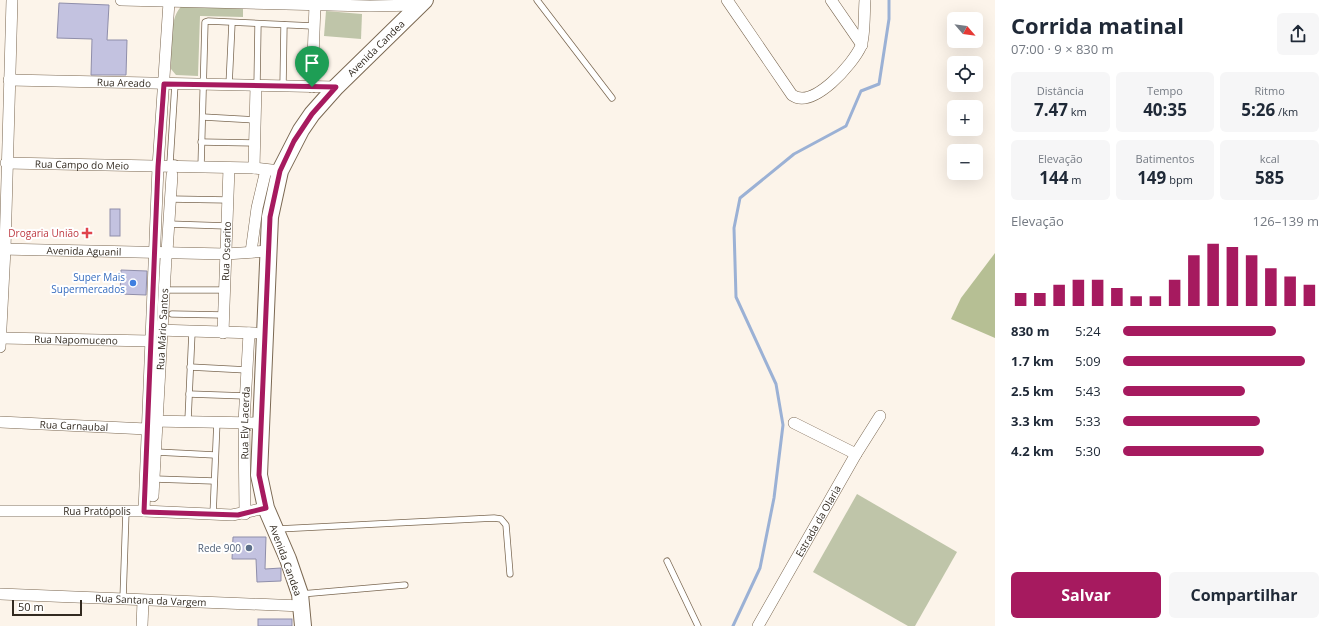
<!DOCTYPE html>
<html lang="pt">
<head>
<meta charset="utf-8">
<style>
  body { margin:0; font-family:"Open Sans",sans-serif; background:#f6f6f7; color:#1f2937; height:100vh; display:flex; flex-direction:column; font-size:15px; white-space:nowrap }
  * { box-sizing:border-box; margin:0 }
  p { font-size:13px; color:#747a83 }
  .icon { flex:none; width:22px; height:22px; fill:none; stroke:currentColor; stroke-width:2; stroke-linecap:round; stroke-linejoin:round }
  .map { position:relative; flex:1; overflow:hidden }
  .panel { display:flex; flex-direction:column; background:#fff; width:340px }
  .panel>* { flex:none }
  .needle { width:26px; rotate:118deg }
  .buttons { position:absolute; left:947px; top:12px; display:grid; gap:8px }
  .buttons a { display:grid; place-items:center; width:36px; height:36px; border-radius:6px; background:#fff; box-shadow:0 4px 16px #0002; font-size:20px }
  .scale { position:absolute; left:12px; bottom:10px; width:70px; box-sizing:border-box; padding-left:4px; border:2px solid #322a20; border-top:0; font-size:11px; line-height:14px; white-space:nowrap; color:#322a20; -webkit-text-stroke:3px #fff; paint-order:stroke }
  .pin { position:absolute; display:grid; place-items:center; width:34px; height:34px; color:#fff; margin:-41px -17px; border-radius:50% 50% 50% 0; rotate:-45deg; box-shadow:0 0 4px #0007 }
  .pin .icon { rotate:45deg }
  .round { display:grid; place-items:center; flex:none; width:42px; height:42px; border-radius:6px; background:#f6f6f7 }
  .head { display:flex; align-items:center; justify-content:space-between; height:68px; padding:0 16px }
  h1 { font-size:22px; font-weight:700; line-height:30px }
  .stats { display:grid; grid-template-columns:repeat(3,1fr); gap:6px; height:68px; padding:4px 16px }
  .stats div { display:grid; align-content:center; border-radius:6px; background:#f6f6f7; text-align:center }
  .stats b { font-size:17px; font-weight:700 }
  .stats small { font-size:11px; font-weight:400 }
  .stats p { font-size:11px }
  .chart { height:112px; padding:8px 16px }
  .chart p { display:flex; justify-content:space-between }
  .chart svg { width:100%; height:72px; margin-top:4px; stroke:#a61a5f; stroke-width:6 }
  .primary-button { display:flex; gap:8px; margin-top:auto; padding:8px 16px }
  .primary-button a { flex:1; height:46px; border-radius:6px; background:#a61a5f; color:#fff; font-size:16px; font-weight:700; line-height:46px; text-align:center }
  .primary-button a+a { background:#f6f6f7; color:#1f2937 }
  ul { padding:0 16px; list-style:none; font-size:13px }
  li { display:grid; grid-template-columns:64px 48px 1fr; align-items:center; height:30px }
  li i { height:10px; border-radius:5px; background:#a61a5f }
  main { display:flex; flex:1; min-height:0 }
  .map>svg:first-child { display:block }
  .green { fill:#bfc5a9 }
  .forest { fill:#b6bf94 }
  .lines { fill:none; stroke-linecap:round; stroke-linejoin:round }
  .stream { stroke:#9bb1d5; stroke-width:3 }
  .building { fill:#c3c2e0; stroke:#8f8eaa }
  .service-casing { stroke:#7b6852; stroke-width:7 }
  .minor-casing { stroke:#7b6852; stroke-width:12 }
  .secondary-casing { stroke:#7b6852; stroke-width:18 }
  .service { stroke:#fff; stroke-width:5.5 }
  .minor { stroke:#fff; stroke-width:11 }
  .secondary { stroke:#fff; stroke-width:16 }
  .route-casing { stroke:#fff; stroke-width:8 }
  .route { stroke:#a61a5f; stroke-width:5 }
  .health-dot { fill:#e0444e; stroke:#fff; stroke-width:1.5 }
  .shop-dot { fill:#3f7fe0; stroke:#fff; stroke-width:1.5 }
  .service-dot { fill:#5c6f8a; stroke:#fff; stroke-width:1.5 }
  .labels { text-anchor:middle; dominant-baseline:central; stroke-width:4; stroke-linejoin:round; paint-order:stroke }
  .street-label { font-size:10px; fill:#322a20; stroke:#fff }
  .health-label { font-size:10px; fill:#be3a42; stroke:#fff; text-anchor:end }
  .shop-label { font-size:10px; fill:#366cbe; stroke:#fff; text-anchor:end }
  .service-label { font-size:10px; fill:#4e5e75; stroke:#fff; text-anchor:end }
</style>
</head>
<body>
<main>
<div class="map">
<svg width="995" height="626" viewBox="0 0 995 626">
  <rect width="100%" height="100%" fill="#fcf4ea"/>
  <g class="green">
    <path d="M183,5H243V17L200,16L198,76L176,75L171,69C172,51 168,16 183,5Z"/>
    <path d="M326,11L362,14L361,39L324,36Z"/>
    <path d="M857,494L957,552L915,626H908L813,572Z"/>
  </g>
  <path class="forest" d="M995,253V338L951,319L961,298Z"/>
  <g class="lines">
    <path class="stream" d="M733,626L760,568L774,498L783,425L776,384L736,297L734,228L740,198L794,154L846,126L861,91L879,84L889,19V0"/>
  </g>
  <g class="building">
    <path d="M59,3L109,5L107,40H127L126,75H91L92,39L57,38Z"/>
    <rect x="110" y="209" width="10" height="27"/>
    <path d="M121,270L147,271L146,295L120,294Z"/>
    <path d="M233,537H266L265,569L281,568V581L257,582L256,559H232Z"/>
    <rect x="258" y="619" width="34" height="7"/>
  </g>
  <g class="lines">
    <defs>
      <g id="service">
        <path d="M537,0L612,98"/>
        <path d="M229,85L232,23"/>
        <path d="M257,86L258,24"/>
        <path d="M283,86L284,25"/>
        <path d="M203,117L256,120"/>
        <path d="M201,142L255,143"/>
        <path d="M175,163H170L175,84"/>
        <path d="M201,167L205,22L208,21L313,26"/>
        <path d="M170,199L228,200"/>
        <path d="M168,224L227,226"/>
        <path d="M165,290H225"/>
        <path d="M172,314L224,315"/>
        <path d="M190,367L247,370"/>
        <path d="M189,394L246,396"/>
        <path d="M188,420L192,332"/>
        <path d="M156,452L215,455"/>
        <path d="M155,479L214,481"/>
        <path d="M213,515L217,421"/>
        <path d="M278,529L494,518L501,519L506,525L510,574"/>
        <path d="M667,561L698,626"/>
        <path d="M301,594L405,585"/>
        <path d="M123,599L126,511"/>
      </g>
      <g id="minor">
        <path d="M121,0L370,6L420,5"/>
        <path d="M727,0L792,95C813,110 853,64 861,46C865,36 864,12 865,0"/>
        <path d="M831,0L862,45"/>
        <path id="s1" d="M9,80L336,87"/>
        <path d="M312,87L315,4"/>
        <path id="s2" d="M6,163L254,168L280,171"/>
        <path d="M254,168L256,86"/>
        <path id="s3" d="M0,249L226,254L269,251"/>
        <path d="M167,252L172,175"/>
        <path d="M251,252L257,208L266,170"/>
        <path d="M157,330L255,333"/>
        <path id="s4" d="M223,333L229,168"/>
        <path id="s5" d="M0,338L151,341"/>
        <path d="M0,347L5,249L12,0"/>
        <path d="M151,421L261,423"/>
        <path id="s6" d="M0,422L147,429"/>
        <path d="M794,423L856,454"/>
        <path id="s7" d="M153,496L166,258"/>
        <path id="s8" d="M0,511H144L232,515L266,508"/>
        <path d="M144,511L158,167L169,2"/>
        <path id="s9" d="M245,514L244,422L249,333"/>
        <path id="s10" d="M0,594L302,606"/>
        <path d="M142,626L143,601"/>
        <path id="s11" d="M758,626L856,454L880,416"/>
      </g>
      <g id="secondary">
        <path id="s12" d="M303,626L300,594L288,559L266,508L259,475L270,217L280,171L301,130L312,114L336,87L425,0"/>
      </g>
    </defs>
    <use href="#service" class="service-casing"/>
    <use href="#minor" class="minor-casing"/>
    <use href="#secondary" class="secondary-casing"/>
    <use href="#service" class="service"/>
    <use href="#minor" class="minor"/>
    <use href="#secondary" class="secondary"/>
  </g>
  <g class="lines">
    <defs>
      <path id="route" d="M164,84L336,87L312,114L294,141L280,171L270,217L259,475L266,508L238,515L144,512L158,167Z"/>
    </defs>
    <use href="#route" class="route-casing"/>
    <use href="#route" class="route"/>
  </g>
  <path class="health-dot" d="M85 227h4v4h4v4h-4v4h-4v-4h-4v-4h4z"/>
  <circle class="shop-dot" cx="133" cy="283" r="4"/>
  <circle class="service-dot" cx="249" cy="548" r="4"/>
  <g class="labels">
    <g class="street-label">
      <text stroke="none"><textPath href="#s12" startOffset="621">Avenida Candea</textPath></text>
      <text stroke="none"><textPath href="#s1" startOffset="115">Rua Areado</textPath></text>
      <text stroke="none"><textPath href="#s2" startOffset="76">Rua Campo do Meio</textPath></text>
      <text stroke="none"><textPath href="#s3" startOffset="84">Avenida Aguanil</textPath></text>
      <text stroke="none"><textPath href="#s4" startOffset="82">Rua Oscarito</textPath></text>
      <text stroke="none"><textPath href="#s7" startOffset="167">Rua Mário Santos</textPath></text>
      <text stroke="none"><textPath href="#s5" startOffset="76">Rua Napomuceno</textPath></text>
      <text stroke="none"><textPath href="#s9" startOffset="91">Rua Ely Lacerda</textPath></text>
      <text stroke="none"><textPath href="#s6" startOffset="74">Rua Carnaubal</textPath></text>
      <text stroke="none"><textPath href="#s8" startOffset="97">Rua Pratópolis</textPath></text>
      <text stroke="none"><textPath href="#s11" startOffset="121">Estrada da Olaria</textPath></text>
      <text transform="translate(286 560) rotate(70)">Avenida Candea</text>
      <text stroke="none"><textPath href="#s10" startOffset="151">Rua Santana da Vargem</textPath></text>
    </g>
    <g class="health-label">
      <text x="79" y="233">Drogaria União</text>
    </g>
    <g class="shop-label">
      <text x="125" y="277">Super Mais<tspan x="125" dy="12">Supermercados</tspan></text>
    </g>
    <g class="service-label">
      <text x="241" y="548">Rede 900</text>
    </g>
  </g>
</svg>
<div class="buttons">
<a><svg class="needle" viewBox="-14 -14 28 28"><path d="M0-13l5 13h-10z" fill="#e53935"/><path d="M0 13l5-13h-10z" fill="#747a83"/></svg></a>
<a><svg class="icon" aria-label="locate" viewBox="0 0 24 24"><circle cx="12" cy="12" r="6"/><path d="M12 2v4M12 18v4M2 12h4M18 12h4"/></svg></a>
<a>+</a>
<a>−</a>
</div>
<div class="scale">50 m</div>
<div class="pin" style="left:312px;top:87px;background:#1e9e55"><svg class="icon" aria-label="arrive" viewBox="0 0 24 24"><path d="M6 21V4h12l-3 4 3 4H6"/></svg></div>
</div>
<section class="panel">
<div class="head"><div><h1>Corrida matinal</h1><p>07:00 · 9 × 830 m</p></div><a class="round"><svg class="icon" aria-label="share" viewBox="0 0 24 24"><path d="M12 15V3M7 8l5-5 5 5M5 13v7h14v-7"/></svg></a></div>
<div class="stats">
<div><p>Distância</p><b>7.47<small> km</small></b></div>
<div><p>Tempo</p><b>40:35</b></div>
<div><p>Ritmo</p><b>5:26<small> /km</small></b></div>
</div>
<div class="stats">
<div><p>Elevação</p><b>144<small> m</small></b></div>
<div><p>Batimentos</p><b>149<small> bpm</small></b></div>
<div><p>kcal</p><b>585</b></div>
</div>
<div class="chart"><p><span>Elevação</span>126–139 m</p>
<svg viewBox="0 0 160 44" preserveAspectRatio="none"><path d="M5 44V36M15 44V36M25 44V31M35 44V28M45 44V28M55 44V33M65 44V38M75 44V38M85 44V28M95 44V13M105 44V6M115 44V8M125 44V13M135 44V21M145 44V26M155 44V31"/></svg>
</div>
<ul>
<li><b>830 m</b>5:24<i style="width:78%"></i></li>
<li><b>1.7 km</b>5:09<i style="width:93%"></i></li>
<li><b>2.5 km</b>5:43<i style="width:62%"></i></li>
<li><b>3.3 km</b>5:33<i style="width:70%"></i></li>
<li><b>4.2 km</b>5:30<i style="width:72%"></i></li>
</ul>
<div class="primary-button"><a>Salvar</a><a>Compartilhar</a></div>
</section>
</main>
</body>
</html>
